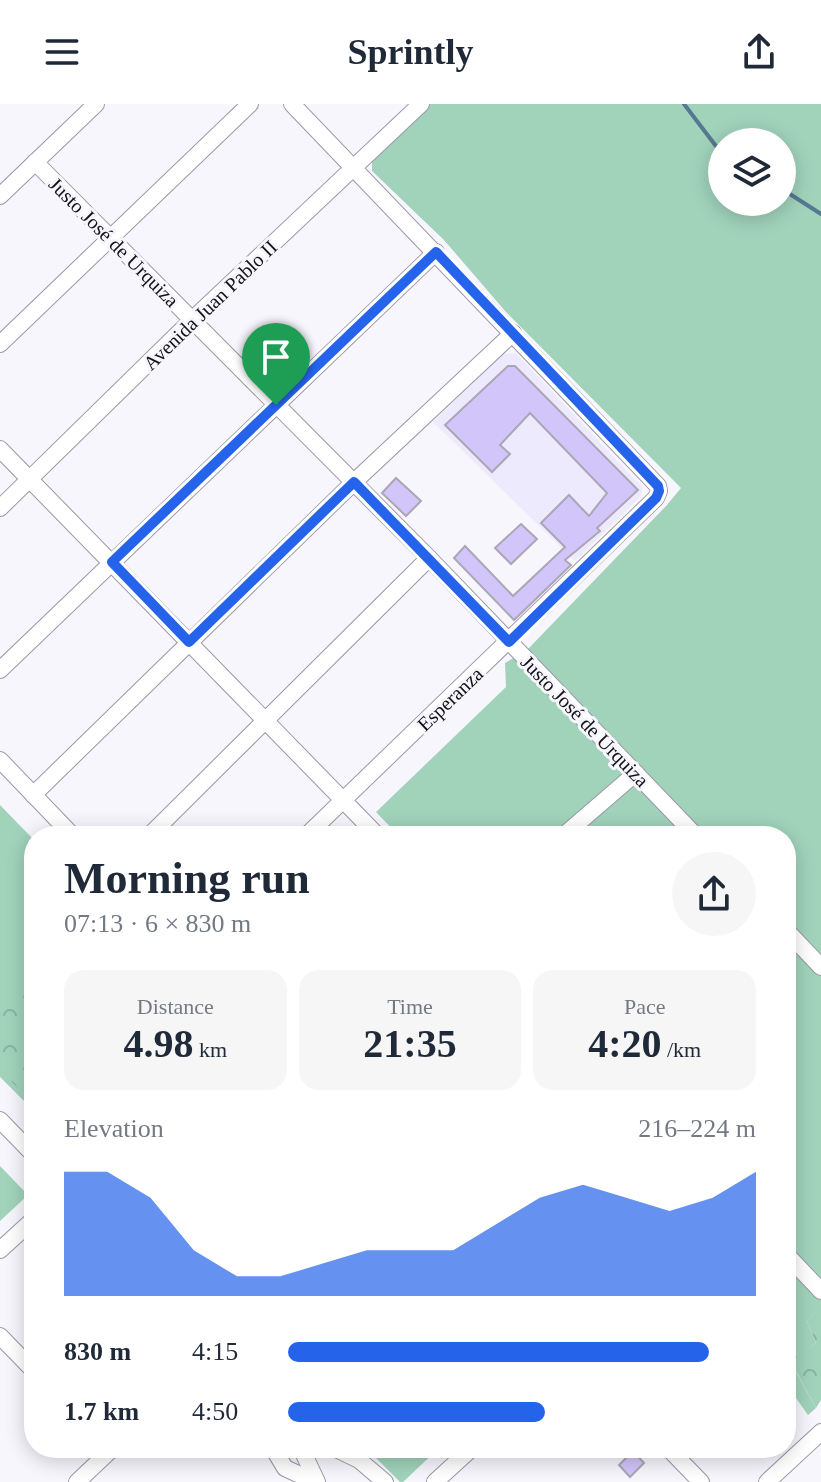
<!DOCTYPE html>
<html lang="en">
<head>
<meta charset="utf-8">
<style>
  body { margin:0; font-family:"Times New Roman",serif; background:#f6f6f7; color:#1f2937; height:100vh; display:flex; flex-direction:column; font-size:30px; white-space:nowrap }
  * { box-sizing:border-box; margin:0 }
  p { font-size:26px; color:#747a83 }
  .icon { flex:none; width:44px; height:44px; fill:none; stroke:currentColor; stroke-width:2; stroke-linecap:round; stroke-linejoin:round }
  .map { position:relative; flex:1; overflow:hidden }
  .drawer { position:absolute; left:24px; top:722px; width:772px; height:632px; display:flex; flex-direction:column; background:#fff; border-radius:32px; box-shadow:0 4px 20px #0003 }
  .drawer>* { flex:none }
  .tools { position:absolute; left:708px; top:24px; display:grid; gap:16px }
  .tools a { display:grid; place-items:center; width:88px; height:88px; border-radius:50%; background:#fff; box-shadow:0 4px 20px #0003; font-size:40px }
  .pin { position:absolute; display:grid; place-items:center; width:68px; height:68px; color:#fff; margin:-82px -34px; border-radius:50% 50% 50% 0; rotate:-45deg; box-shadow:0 0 8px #0007 }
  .pin .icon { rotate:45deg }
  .round { display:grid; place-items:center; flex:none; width:84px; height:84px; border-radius:42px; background:#f6f6f7 }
  .summary { display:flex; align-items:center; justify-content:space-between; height:136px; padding:0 40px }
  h1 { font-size:44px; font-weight:700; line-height:60px }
  .metrics { display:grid; grid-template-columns:repeat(3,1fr); gap:12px; height:136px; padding:8px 40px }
  .metrics div { display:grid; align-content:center; border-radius:20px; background:#f6f6f7; text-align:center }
  .metrics b { font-size:40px; font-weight:700 }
  .metrics small { font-size:22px; font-weight:400 }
  .metrics p { font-size:22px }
  .chart { height:224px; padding:16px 40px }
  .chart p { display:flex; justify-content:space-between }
  .chart svg { width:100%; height:144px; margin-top:8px; fill:#2563eb; opacity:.7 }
  ul { padding:0 40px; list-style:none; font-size:26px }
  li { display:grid; grid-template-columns:128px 96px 1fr; align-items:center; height:60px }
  li i { height:20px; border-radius:10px; background:#2563eb }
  header { display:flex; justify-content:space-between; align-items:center; height:104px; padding:0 40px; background:#fff; font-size:36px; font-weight:700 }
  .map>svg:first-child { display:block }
  .built { fill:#eeeafd }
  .green { fill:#a1d3bb; fill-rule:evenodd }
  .forest { fill:url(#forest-crowns) }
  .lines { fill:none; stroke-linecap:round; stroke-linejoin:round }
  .stream { stroke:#567892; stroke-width:4 }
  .building { fill:#d2c5fa; stroke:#aaa6b5; stroke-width:2 }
  .minor-casing { stroke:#9b98a7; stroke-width:18 }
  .minor { stroke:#fff; stroke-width:16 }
  .route-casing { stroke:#fff; stroke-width:16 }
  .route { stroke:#2563eb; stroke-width:10 }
  .labels { text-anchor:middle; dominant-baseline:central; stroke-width:6; stroke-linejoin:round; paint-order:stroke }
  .street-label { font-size:20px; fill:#131217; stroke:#f8f6fd }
</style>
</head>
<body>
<header><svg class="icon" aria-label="menu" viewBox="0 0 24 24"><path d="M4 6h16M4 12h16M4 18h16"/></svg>Sprintly<svg class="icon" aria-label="share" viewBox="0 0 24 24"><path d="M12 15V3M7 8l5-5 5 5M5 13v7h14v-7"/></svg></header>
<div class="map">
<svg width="821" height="1378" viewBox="0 0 821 1378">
  <defs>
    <pattern id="forest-crowns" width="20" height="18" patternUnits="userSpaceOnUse" patternTransform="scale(2)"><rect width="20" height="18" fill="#a1d3bb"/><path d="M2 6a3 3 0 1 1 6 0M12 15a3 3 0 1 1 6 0" fill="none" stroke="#8ab4a0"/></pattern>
  </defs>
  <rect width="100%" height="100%" fill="#f8f6fd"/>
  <path class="built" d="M516,249L643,384L640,393L575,457L433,318L503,250Z"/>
  <g class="green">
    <path d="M429,0H821V1201L807,1218L816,1239L790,1257L816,1304L808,1311L786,1280V732H399L376,708L506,583L505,559L528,545L667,401L681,384L506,208L444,136L372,67V55ZM722,38H782V98H722Z"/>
    <path d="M0,701L34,736V1007L0,973Z"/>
    <path d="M0,1062L28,1091L0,1117Z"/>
    <path d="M366,1344H439L403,1378H400Z"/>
  </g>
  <g class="forest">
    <path d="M0,880L17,883L34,900C34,911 26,915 23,924C19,942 22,962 34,975V1000L0,966Z"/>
    <path d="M821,1200V1296L816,1304L790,1256L816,1239L807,1218Z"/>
  </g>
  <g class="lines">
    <g class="stream">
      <path d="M684,0L722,50"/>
      <path d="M782,85L821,110"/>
    </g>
  </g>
  <g class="building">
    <path d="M508,262H515L638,386L597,424L600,427L565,456L571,461L514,516L454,454L465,442L513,492L565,443L541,419L569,391L589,412L607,389L530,309L500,341L510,350L492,368L445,321Z"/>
    <path d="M396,374L421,397L406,412L382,389Z"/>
    <path d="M521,420L537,435L511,460L495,444Z"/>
    <path d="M633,1347L644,1359L630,1373L619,1361Z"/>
  </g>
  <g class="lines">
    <defs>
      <g id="minor">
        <path d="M292,0L658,382L659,387L656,394L306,732"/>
        <path d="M35,58L429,454L696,732"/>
        <path d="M0,92L96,0"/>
        <path d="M0,240L250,0"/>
        <path d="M0,345L378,732"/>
        <path d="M0,404L192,216L421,0"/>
        <path d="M0,566L436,148"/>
        <path d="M0,656L73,732"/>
        <path d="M33,691L354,378L513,229"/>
        <path d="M149,732L429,454"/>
        <path d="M563,732L636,669"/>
        <path d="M786,826L821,863"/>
        <path d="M0,1016L34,1051"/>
        <path d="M0,1146L34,1115"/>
        <path d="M786,1150L821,1187"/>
        <path d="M0,1232L34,1267"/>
        <path d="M273,1344L285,1364L315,1378"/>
        <path d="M301,1344L317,1378"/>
        <path d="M334,1344L359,1356L385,1378"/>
        <path d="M668,1344L701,1378"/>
        <path d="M77,1378L113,1344"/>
        <path d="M435,1378L472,1344"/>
        <path d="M767,1378L821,1328"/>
      </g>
    </defs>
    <use href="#minor" class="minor-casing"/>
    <use href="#minor" class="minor"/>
  </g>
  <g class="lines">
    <defs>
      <path id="route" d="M436,148L658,382L659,387L656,394L509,538L354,378L189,538L112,458Z"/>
    </defs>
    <use href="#route" class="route-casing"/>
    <use href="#route" class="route"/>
  </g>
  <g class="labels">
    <g class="street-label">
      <text transform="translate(114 138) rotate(45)">Justo José de Urquiza</text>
      <text transform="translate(210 201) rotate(-44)">Avenida Juan Pablo II</text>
      <text transform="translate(450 595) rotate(-44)">Esperanza</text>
      <text transform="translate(585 617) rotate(46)">Justo José de Urquiza</text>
    </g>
  </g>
</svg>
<div class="tools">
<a><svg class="icon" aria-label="layers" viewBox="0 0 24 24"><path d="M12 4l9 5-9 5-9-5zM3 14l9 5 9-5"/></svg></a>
</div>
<div class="pin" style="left:276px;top:301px;background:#1e9e55"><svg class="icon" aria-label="arrive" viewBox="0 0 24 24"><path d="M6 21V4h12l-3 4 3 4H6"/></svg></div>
<section class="drawer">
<div class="summary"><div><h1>Morning run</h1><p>07:13 · 6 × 830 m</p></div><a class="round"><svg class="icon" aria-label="share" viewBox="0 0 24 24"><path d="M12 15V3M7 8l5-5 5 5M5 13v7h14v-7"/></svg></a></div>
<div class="metrics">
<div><p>Distance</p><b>4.98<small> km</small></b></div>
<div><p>Time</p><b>21:35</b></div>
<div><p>Pace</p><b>4:20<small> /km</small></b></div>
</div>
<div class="chart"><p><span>Elevation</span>216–224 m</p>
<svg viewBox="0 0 160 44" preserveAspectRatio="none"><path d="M0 44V6L10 6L20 14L30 30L40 38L50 38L60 34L70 30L80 30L90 30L100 22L110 14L120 10L130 14L140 18L150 14L160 6V44z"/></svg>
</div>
<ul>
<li><b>830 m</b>4:15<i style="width:90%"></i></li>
<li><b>1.7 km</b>4:50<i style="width:55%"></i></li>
</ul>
</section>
</div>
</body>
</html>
